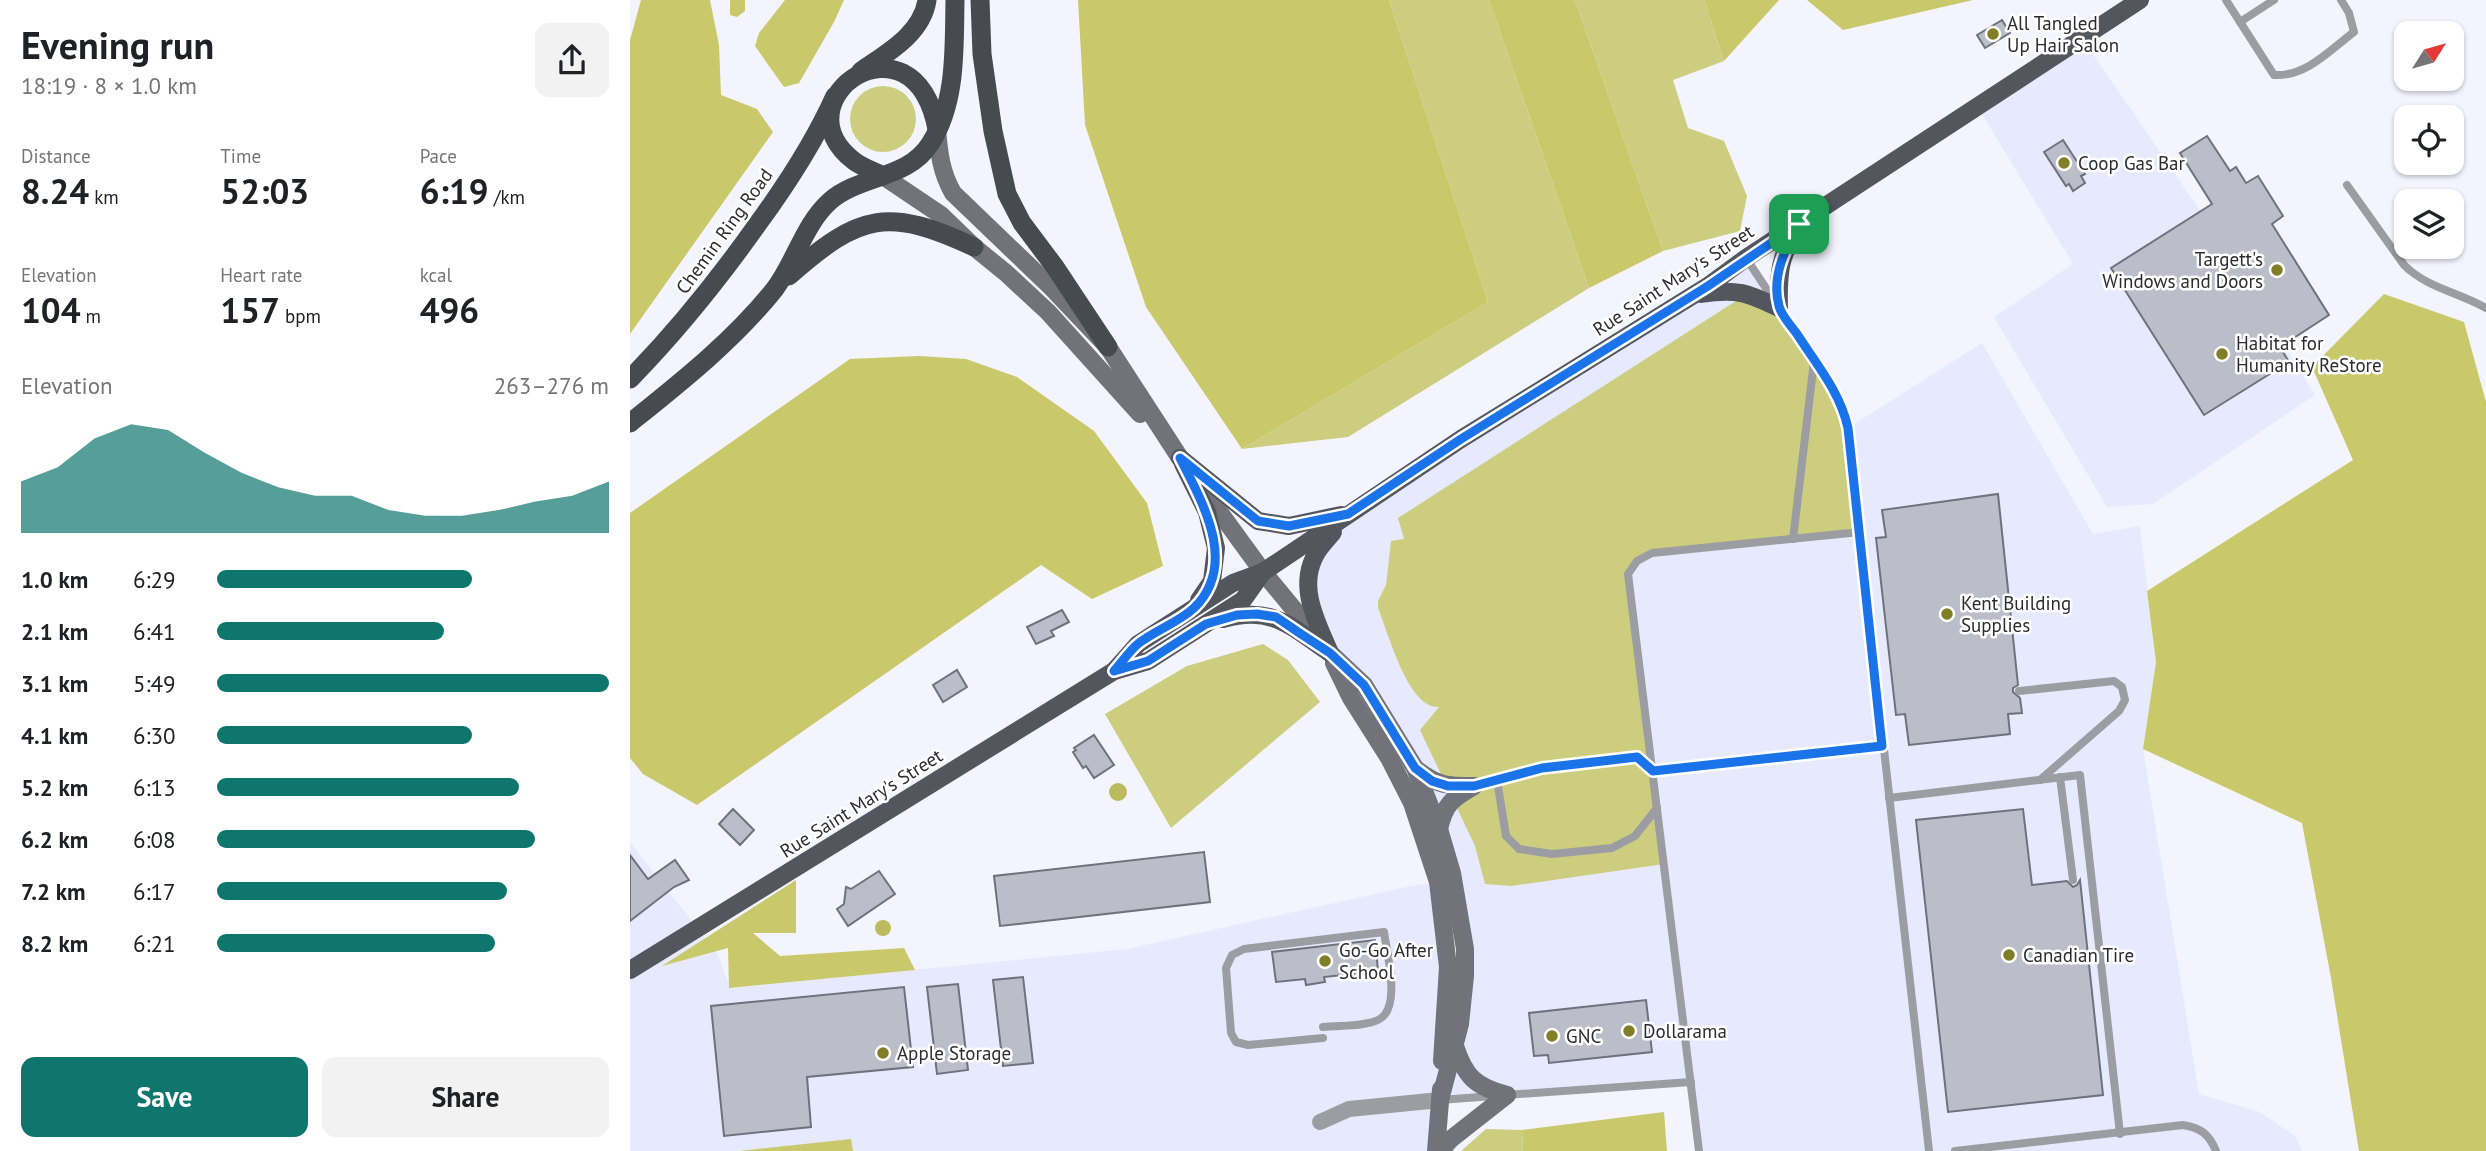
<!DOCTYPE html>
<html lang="en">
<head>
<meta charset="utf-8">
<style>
  body { margin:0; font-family:"PT Sans",sans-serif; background:#f2f2f2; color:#202124; height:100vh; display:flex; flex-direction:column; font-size:26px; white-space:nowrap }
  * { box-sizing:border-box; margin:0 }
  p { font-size:23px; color:#757577 }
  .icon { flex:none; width:38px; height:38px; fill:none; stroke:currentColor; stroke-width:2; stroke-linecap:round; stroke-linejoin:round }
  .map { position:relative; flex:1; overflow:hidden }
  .sheet { display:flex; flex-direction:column; background:#fff; width:630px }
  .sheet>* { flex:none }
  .needle { width:46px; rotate:53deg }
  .fabs { position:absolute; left:1764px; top:21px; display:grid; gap:14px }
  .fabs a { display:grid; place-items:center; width:70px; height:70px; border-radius:14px; background:#fff; box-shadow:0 2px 5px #0004; font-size:35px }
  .pin { position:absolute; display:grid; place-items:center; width:60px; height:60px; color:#fff; margin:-30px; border-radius:14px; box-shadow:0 4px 10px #0006 }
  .round { display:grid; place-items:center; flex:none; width:74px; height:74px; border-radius:14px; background:#f2f2f2 }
  .summary { display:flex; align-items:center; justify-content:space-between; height:119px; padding:0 21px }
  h1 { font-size:38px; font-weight:700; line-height:52px }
  .metrics { display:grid; grid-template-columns:repeat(3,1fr); gap:10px; height:119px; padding:7px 21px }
  .metrics div { display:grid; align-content:center }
  .metrics b { font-size:35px; font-weight:700 }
  .metrics small { font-size:19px; font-weight:400 }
  .metrics p { font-size:19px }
  .chart { height:196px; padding:14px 21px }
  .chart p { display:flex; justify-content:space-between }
  .chart svg { width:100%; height:126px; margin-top:7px; fill:#0f766e; opacity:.7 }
  .action { display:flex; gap:14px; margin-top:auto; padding:14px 21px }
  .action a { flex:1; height:80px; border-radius:14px; background:#0f766e; color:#fff; font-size:28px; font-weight:700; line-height:80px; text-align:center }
  .action a+a { background:#f2f2f2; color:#202124 }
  ul { padding:0 21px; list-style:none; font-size:23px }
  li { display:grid; grid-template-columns:112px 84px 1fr; align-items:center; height:52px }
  li i { height:18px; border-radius:9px; background:#0f766e }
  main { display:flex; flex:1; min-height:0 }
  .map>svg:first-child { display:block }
  .built { fill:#e7eafe }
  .green { fill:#cdcd80 }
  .forest { fill:#c9c86a }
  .water { fill:#bbba5c }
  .building { fill:#bbbdc9; stroke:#6f717b; stroke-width:2 }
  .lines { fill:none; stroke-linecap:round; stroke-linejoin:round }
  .service { stroke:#9c9da2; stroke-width:8 }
  .minor { stroke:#9c9da2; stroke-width:16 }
  .secondary { stroke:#72737a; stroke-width:18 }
  .primary { stroke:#54565e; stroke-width:18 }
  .trunk { stroke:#484a52; stroke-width:19 }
  .route-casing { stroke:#fff; stroke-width:14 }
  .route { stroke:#1a73e8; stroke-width:9 }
  .poi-dot { fill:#807e27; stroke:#fff; stroke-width:2.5 }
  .labels { text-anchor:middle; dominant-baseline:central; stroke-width:5; stroke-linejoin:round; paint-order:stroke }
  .poi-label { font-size:19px; fill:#2b2b30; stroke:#fff; text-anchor:start }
  .street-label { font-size:19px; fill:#2b2b30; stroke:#fff }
</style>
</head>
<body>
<main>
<section class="sheet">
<div class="summary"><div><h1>Evening run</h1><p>18:19 · 8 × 1.0 km</p></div><a class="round"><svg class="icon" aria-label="share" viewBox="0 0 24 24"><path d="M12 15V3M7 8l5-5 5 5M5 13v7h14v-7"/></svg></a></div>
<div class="metrics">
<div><p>Distance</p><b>8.24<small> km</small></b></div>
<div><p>Time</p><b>52:03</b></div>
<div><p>Pace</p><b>6:19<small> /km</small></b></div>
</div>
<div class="metrics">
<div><p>Elevation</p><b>104<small> m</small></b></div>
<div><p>Heart rate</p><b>157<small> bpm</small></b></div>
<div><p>kcal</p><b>496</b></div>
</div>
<div class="chart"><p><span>Elevation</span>263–276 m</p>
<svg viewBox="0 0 160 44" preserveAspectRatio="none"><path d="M0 44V26L10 21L20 11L30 6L40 8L50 16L60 23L70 28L80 31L90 31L100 36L110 38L120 38L130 36L140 33L150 31L160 26V44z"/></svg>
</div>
<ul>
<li><b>1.0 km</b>6:29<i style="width:65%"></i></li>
<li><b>2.1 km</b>6:41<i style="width:58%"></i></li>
<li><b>3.1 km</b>5:49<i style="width:100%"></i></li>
<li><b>4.1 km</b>6:30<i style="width:65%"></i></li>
<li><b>5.2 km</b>6:13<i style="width:77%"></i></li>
<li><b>6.2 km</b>6:08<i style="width:81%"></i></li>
<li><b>7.2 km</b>6:17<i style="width:74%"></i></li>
<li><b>8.2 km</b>6:21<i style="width:71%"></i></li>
</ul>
<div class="action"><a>Save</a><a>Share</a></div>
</section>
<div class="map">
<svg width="1856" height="1151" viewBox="0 0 1856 1151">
  <rect width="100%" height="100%" fill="#f3f4fe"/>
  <g class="built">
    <path d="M1452,38L1573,215L1685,395L1523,504L1477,507L1364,317L1443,264L1347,106Z"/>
    <path d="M1116,258L1218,428L1352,343L1463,534L1510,526L1526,662L1513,749L1569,1094L1630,1112L1665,1136L1672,1151H1069L1061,1083L810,1100L806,1151H0V842L88,955L100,988L497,949L781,886L808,882L814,924L810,1095L835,949L785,768L700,653L676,579L718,514Z"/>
  </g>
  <g class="green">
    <path d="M759,0H859L959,288L718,437L612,449L858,302Z"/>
    <path d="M945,0H1074L1094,61L1043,80L1058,128L1094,141L1117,196L1110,231L1033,251Z"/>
    <circle cx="253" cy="119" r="33"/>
    <path d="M1109,299L1149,308L1213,406L1230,532L1022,553L1007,561L998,574L1034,864L881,886L855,884L845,846L790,730L809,707C778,709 758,632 748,608V601L756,585L761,541L774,539L768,518Z"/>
    <path d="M633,644L658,660L690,702L541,828L475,714L557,666Z"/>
    <path d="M856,1129L892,1130L893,1151H831Z"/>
  </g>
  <g class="forest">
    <path d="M11,0H80L89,45L91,95L127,109L143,132L0,334V40Z"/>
    <path d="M100,0H115V11L107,17L100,15Z"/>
    <path d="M155,0H214L204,22L169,83L154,87L125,46L129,33Z"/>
    <path d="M448,0H759L858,302L612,449L516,307L455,125Z"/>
    <path d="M859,0H945L1033,251L959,288Z"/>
    <path d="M1074,0H1149L1094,61Z"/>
    <path d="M1177,0H1343L1213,30Z"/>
    <path d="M1754,294L1834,322L1856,402V1151H1729L1701,978L1672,823L1513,749L1526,662L1517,591L1723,460L1682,367Z"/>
    <path d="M289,356L336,359L387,377L464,431L517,503L533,566L462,599L411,565L67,805L13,774L0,758V513L220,359Z"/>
    <path d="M166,880V933H123L150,956L274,948L285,970L99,988L98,948L32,966Z"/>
    <path d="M1034,1112L1037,1151H893L892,1130Z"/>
    <path d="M221,1139L223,1151H109Z"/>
  </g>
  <g class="water">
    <circle cx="488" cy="792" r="9"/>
    <circle cx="253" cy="928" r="8"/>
  </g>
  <g class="building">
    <path d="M1372,20L1380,33L1355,48L1347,35Z"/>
    <path d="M1577,136L1600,171L1606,167L1616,183L1628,176L1653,216L1642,224L1699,315L1650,347L1659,362L1574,415L1481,268L1582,204L1550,153Z"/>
    <path d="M1433,140L1455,174L1451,176L1455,183L1443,191L1439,184L1436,186L1414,152Z"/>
    <path d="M1368,494L1388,685L1383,688V692L1390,698L1392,713L1378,714L1380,734L1279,745L1275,714L1266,715L1246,538L1256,537L1252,510Z"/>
    <path d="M432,610L439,622L421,631L424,636L406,644L397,627Z"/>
    <path d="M327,670L337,687L313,702L303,685Z"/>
    <path d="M464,735L484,765L464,778L456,766L453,768L443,752L446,750L444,748Z"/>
    <path d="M103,809L124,830L110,845L89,824Z"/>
    <path d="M1393,809L1402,885L1437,881L1443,887L1447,885L1450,880L1473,1095L1318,1112L1286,820Z"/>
    <path d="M574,852L580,902L370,926L364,876Z"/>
    <path d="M0,855L18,879L45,860L59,880L44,887L0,921Z"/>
    <path d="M249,871L265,894L218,926L207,909L214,904L216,887L221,889Z"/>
    <path d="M745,940L748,971L694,977L695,982L676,985L675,979L646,982L642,952Z"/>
    <path d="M393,977L403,1063L373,1066L363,980Z"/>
    <path d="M328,984L338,1070L307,1074L297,987Z"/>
    <path d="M274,987L283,1067L177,1077L181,1127L94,1136L81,1006Z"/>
    <path d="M1016,1000L1022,1052L919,1063L918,1055L904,1056L899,1013Z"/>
  </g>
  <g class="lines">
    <g class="service">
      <path d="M1596,0L1644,75C1676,77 1700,50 1724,32L1719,13L1711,0"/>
      <path d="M1610,22L1644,0"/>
      <path d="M1717,185L1774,265C1797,288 1828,292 1856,308"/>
      <path d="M1116,258L1201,386L1213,406L1218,428L1299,1151"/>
      <path d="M1163,539L1184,361"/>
      <path d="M1389,691L1484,681L1492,687L1495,700L1489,711L1410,780"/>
      <path d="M1430,777L1443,880"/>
      <path d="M867,780L876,836L889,849L922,854L982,848L1005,836L1027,808"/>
      <path d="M845,785L912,768L1007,756L1023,771L1252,746"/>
      <path d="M1259,798L1450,775L1490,1134"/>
      <path d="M693,1027C710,1025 733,1027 748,1020C772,1009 757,954 754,932L614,949L602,955L596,968L601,1033L606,1042L618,1045L693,1038"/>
      <path d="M876,1095L1061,1082"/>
      <path d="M810,1100L863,1096"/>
      <path d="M1069,1151L998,574L1007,561L1022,553L1230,532"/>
      <path d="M1325,1151L1553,1125C1571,1128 1579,1134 1586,1151"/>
    </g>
    <path class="minor" d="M690,1122L719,1109L810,1100"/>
    <g class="secondary">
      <path d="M307,129C309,153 311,172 323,193L422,288L478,347L550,458L633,572L700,653L734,685L785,768L809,829L822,873L835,949V976L830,1024L810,1100"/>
      <path d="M253,176L311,215L344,247L376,273L418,312L510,414"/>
      <path d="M704,663L721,698L759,758L782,803L808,882L818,967L812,1061"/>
      <path d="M786,769C808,786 817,786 844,786"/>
      <path d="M809,829C815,803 822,799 844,786"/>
      <path d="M825,1046C835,1077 846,1087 877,1095"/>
      <path d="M806,1151L811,1089"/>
      <path d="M810,1151L821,1139L877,1095"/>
    </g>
    <g class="primary">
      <path d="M1071,294C1106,288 1118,293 1149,308C1148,270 1150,258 1168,225"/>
      <path d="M550,458L628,521L659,526L711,515"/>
      <path d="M553,464L577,512L586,548L582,581L569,600"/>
      <path d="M593,619C643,605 661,627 700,653"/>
      <path d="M700,653C687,622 667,587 686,554C690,546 698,539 703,532"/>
      <path d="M484,671L508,644L603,583L633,572L831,439L1078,286L1116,258L1510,0"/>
      <path d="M0,970L484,671L518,661L613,600L633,572"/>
    </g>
    <g class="trunk">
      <path d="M350,0L352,54L363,131L377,194L392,223L425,267L478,347"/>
      <path d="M231,71C257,53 292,34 297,0"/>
      <path d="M253,176C243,171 232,167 224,161C145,100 283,5 307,129"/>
      <path d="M159,276C230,213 258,207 344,247"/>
      <path d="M0,379C47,331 88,280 127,225C157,184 184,143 205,96"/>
      <path d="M0,423C51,382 103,341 144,290C165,263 174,224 200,201C230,175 278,179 300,144C327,102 324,48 325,0"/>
    </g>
  </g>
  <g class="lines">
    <defs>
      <path id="route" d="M1169,224C1155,249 1141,277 1149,306C1151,315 1161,326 1167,334C1187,365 1210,392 1218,428L1252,746L1023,771L1007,757L912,768L844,786H818L802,781L785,768L734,685L700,653L671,634L646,617L627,614L607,615L576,624L518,661L484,671C492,662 500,650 509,643C526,630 549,622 564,608C609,564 572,502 550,458L628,521L659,526L718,514L831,439L1078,286Z"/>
    </defs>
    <use href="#route" class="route-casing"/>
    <use href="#route" class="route"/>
  </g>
  <g class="poi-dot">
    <circle cx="1363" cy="34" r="7"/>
    <circle cx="1434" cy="163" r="7"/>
    <circle cx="1647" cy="270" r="7"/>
    <circle cx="1592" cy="354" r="7"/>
    <circle cx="1317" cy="614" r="7"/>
    <circle cx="1379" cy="955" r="7"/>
    <circle cx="695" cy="961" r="7"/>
    <circle cx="999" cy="1031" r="7"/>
    <circle cx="922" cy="1036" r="7"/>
    <circle cx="253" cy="1053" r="7"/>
  </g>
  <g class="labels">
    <g class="poi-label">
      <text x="1377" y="23">All Tangled<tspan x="1377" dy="22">Up Hair Salon</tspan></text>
      <text x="1448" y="163">Coop Gas Bar</text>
      <text x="1633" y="259" text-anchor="end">Targett's<tspan x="1633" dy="22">Windows and Doors</tspan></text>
      <text x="1606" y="343">Habitat for<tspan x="1606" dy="22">Humanity ReStore</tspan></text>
      <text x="1331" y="603">Kent Building<tspan x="1331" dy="22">Supplies</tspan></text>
      <text x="709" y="950">Go-Go After<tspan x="709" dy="22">School</tspan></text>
      <text x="1393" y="955">Canadian Tire</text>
      <text x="1013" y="1031">Dollarama</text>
      <text x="936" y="1036">GNC</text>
      <text x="267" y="1053">Apple Storage</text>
    </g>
    <g class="street-label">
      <text transform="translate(94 231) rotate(-54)">Chemin Ring Road</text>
      <text transform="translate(1043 280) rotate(-33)">Rue Saint Mary's Street</text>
      <text transform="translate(231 803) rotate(-32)">Rue Saint Mary's Street</text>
    </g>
  </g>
</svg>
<div class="fabs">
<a><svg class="needle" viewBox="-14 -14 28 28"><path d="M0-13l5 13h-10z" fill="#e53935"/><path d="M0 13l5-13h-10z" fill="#757577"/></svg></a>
<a><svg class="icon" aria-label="locate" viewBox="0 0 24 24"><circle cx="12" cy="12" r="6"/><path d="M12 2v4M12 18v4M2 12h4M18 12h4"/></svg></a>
<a><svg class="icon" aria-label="layers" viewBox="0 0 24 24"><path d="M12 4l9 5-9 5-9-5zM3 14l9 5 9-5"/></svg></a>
</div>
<div class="pin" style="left:1169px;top:224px;background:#1e9e55"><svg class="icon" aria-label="arrive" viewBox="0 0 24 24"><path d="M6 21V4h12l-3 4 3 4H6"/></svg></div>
</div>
</main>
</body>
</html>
